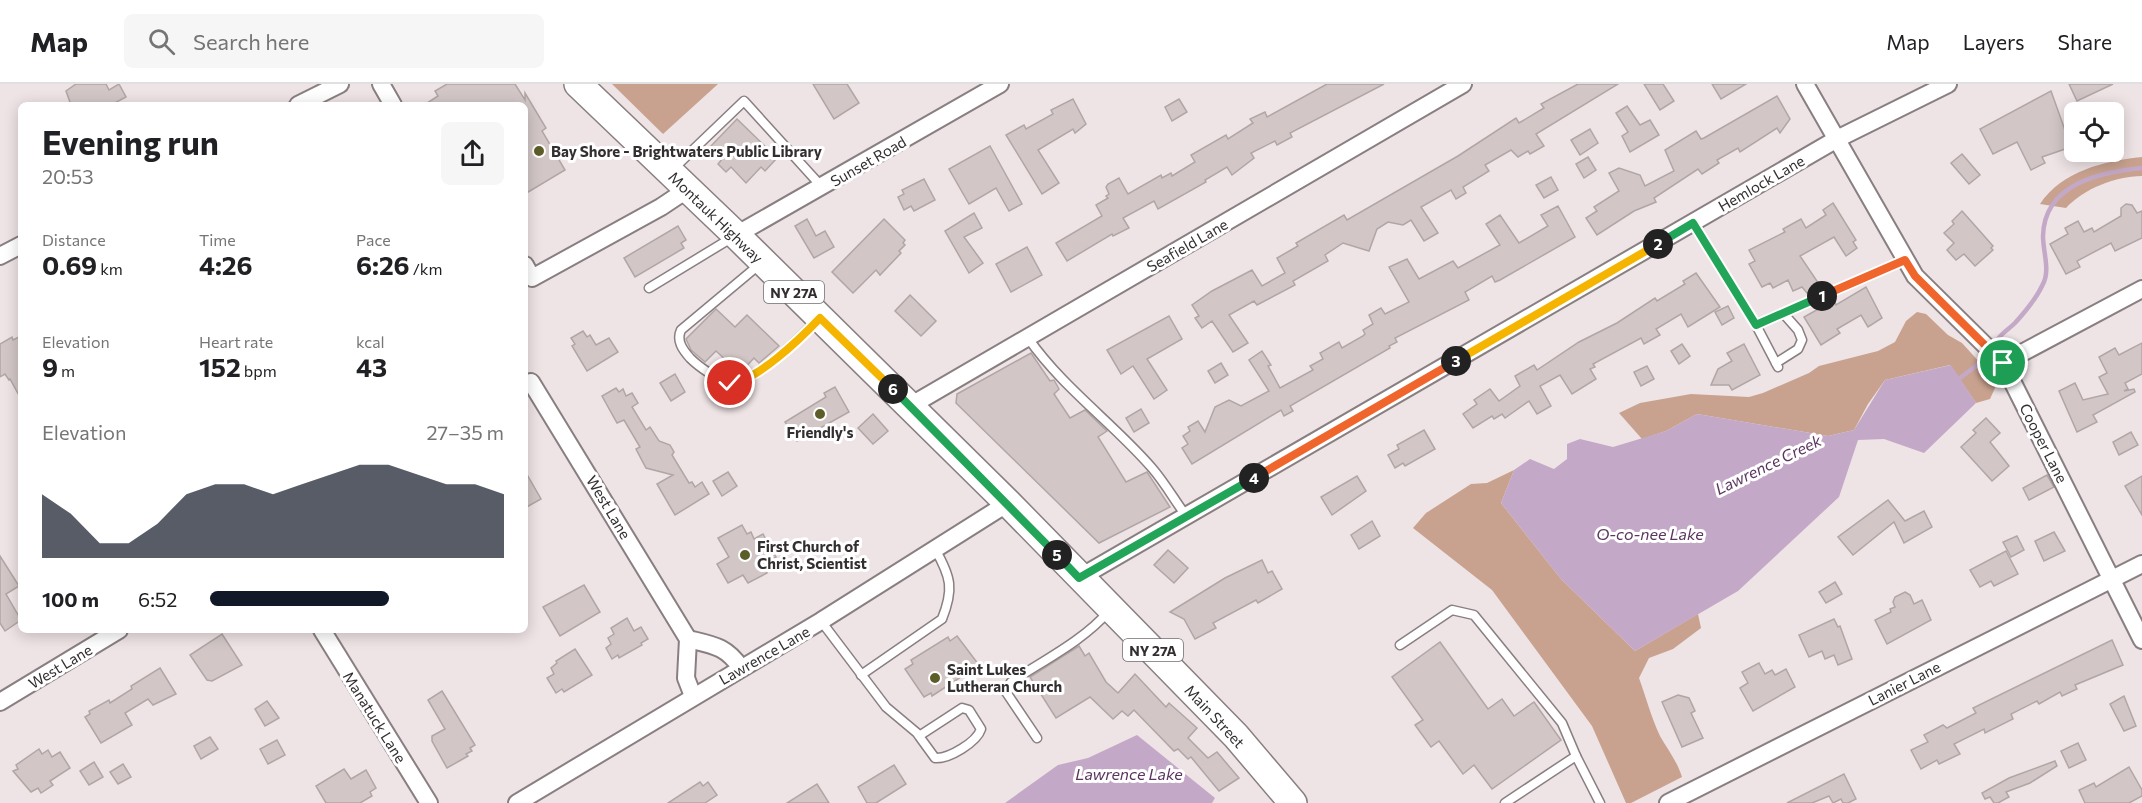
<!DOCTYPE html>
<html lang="en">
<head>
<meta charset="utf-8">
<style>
  body { margin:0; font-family:Commissioner,sans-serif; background:#f6f6f6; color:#202124; height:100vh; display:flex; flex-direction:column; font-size:22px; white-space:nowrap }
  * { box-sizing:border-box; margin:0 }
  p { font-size:20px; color:#757577 }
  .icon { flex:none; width:33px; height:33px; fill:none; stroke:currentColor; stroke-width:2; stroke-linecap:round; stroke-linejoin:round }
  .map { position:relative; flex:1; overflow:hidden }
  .drawer { position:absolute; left:18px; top:18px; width:510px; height:531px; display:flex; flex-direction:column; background:#fff; border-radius:9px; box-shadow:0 3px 15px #0003 }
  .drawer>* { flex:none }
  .controls { position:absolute; left:2064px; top:18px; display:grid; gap:12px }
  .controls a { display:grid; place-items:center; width:60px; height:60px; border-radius:9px; background:#fff; box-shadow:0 3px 15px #0003; font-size:30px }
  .pin { position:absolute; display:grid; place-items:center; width:51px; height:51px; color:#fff; margin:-26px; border:3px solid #fff; border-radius:50%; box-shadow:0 2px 6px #0007 }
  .km { position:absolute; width:30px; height:30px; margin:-15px; border-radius:50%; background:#222; color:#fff; font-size:16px; line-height:30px; text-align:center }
  .round { display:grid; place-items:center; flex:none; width:63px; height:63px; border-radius:9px; background:#f6f6f6 }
  .head { display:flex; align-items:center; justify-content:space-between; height:102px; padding:0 24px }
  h1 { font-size:33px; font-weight:700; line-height:45px }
  .figures { display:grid; grid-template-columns:repeat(3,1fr); gap:9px; height:102px; padding:6px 24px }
  .figures div { display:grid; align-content:center }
  .figures b { font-size:26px; font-weight:700 }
  .figures small { font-size:16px; font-weight:400 }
  .figures p { font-size:16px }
  .chart { height:168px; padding:12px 24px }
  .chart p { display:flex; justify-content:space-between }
  .chart svg { width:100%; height:108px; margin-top:6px; fill:#111827; opacity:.7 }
  ul { padding:0 24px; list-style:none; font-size:20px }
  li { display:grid; grid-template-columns:96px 72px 1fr; align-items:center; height:45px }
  li i { height:15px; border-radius:8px; background:#111827 }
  header { display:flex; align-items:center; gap:36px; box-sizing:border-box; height:84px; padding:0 30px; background:#fff; border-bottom:2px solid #e0e0e0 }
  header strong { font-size:28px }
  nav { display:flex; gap:33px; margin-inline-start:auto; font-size:21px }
  .search { width:420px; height:54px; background:#f6f6f6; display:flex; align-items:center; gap:15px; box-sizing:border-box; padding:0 21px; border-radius:9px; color:#757577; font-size:22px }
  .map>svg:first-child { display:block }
  .forest { fill:#c9a28f }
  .water { fill:#c4a8c7 }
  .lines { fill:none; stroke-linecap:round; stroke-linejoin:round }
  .stream { stroke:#c4a8c7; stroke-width:4.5 }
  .building { fill:#d2c7c6; stroke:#b1a6a5; stroke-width:1.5 }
  .lane-casing { stroke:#897f81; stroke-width:11 }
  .street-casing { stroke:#897f81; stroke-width:20 }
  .primary-casing { stroke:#897f81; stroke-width:30 }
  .lane { stroke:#fff; stroke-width:8 }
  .street { stroke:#fff; stroke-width:16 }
  .primary { stroke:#fff; stroke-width:27 }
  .split-1-casing { stroke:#fff; stroke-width:12 }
  .split-2-casing { stroke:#fff; stroke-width:12 }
  .split-3-casing { stroke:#fff; stroke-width:12 }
  .split-4-casing { stroke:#fff; stroke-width:12 }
  .split-5-casing { stroke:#fff; stroke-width:12 }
  .split-6-casing { stroke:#fff; stroke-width:12 }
  .split-7-casing { stroke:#fff; stroke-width:12 }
  .split-1 { stroke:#f0652b; stroke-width:8 }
  .split-2 { stroke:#22a559; stroke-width:8 }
  .split-3 { stroke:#f5b400; stroke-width:8 }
  .split-4 { stroke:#f0652b; stroke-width:8 }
  .split-5 { stroke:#22a559; stroke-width:8 }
  .split-6 { stroke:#22a559; stroke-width:8 }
  .split-7 { stroke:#f5b400; stroke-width:8 }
  .poi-dot { fill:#5d5d2a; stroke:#fff; stroke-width:2 }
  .labels { text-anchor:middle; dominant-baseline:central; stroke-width:6; stroke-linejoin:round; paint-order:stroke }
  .shield { fill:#fff; stroke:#706d6d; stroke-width:1.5 }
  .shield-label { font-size:14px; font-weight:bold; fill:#332e2f }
  .poi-label { font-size:15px; font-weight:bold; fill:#332e2f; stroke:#fff; text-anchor:start }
  .street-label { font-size:15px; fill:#332e2f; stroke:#fff }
  .water-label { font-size:16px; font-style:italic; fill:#5b345f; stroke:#fff }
</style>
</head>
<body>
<header>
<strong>Map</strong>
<div class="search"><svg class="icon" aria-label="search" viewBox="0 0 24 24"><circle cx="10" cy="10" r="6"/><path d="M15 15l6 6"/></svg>Search here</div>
<nav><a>Map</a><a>Layers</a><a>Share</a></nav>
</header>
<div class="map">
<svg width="2142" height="719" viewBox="0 0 2142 719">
  <rect width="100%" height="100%" fill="#eee3e5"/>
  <g class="forest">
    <path d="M612,0H718L663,50Z"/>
    <path d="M2142,73V92C2114,93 2085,104 2066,124L2040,120C2062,87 2104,77 2142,73Z"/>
    <path d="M1917,228L1926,230L1948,251L1962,259L1992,292L1995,304L1990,315L1976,319L1950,281L1885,296L1868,320L1854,346L1828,352L1697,330L1666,347L1642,355L1619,329L1640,319L1691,310L1749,313L1763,309L1809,289L1819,282L1878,267L1895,258L1906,237Z"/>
    <path d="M1514,386L1501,419L1561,495L1635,567L1698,530L1701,544L1673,565L1649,574L1639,594C1646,613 1651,633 1660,652C1668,666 1677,677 1682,693L1631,719H1626L1592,642L1492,506L1413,444L1426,429L1471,400L1487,399Z"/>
  </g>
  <g class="water">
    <path d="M1951,281L1976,319L1924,369L1884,355L1858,356L1839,413L1738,507L1635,567L1561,495L1501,419L1514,386L1530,375L1554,385L1567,375V360L1580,355L1613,363L1666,347L1697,330L1828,352L1854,346L1885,296Z"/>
    <path d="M1137,651L1215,714L1212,719H1005L1058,681L1088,674Z"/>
  </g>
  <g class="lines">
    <g class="stream">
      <path d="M1998,255C2003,248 2009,245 2015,239C2024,229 2036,215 2042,202C2051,187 2043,169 2043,152C2044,100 2100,88 2142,84"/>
      <path d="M1956,297L1980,279"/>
    </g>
  </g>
  <g class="building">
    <path d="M76,0H106L109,6L119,0L126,13L111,21H71L66,7Z"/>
    <path d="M447,0H515L525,16V9L546,44L542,47L565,86L525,110V21H424L438,12L435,7Z"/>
    <path d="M813,0H847L859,19L834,35Z"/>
    <path d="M1327,0H1384L1290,49L1292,53L1277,61L1275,57L1251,69L1254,74L1232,91L1227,83L1205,96L1206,98L1158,125L1154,117L1123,134L1129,144L1113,152L1112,150L1067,177L1056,159L1102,132L1096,121L1108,114L1106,112L1109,110L1106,103L1108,100L1119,94L1128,110L1161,91L1162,94L1171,89L1172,92L1195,78L1191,71L1226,51L1228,55L1253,39L1250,35L1265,28L1267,33Z"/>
    <path d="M1578,0H1618L1536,50L1544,62L1530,70L1528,67L1518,73L1511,66L1485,81L1489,87L1463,103L1466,109L1456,115L1451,106L1421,123L1438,149L1424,157L1411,136L1403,141L1388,138L1377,145L1369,167L1343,159L1325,171L1328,177L1293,197L1295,201L1257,221L1254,217L1229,231L1248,259L1233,268L1212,237L1202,244L1195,234L1199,232L1192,221L1212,207L1252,186L1262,202L1285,189L1277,174L1298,162L1296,159L1344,131L1347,136L1458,72L1516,34L1519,39L1544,24L1541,20Z"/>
    <path d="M1644,0H1663L1674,17L1660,26Z"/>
    <path d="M1712,0H1746L1721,15Z"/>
    <path d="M2069,0H2113L2077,17Z"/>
    <path d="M2051,7L2071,63L2042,73L2045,79L2031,86L2017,58L1993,70L1980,45Z"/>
    <path d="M1777,12L1790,35L1780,49L1777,44L1740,68L1738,64L1717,76L1719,79L1702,90L1698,85L1654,114L1656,118L1634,127L1597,151L1586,134L1597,127L1594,123L1619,107L1609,89L1619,84L1640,91L1645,102L1674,87L1665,66L1696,47L1701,55L1704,54Z"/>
    <path d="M1073,15L1086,40L1075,49L1073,45L1038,66L1059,99L1042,110L1006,51L1024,41L1026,45L1053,30L1051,26Z"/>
    <path d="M1179,15L1187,28L1172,37L1165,23Z"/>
    <path d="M1627,22L1640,41L1650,36L1659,51L1630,68L1622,52L1628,48L1616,29Z"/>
    <path d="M737,35L777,74L765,87L761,83L746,99L731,83L726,88L718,80L723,74L711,62Z"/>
    <path d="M1590,45L1598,59L1580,71L1571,56Z"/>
    <path d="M990,62L1022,120L1009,127L996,104L969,120L949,85Z"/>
    <path d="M1962,70L1980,91L1969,100L1951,79Z"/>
    <path d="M1588,73L1596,86L1584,94L1576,80Z"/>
    <path d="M1551,93L1558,106L1544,114L1536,101Z"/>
    <path d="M924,95L935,116L914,127L911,122L904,126L898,113L904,110L902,106Z"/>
    <path d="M1833,119L1856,156L1853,158L1857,164L1846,172L1834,153L1800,172L1819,200L1807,209L1802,203L1793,207L1788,196L1773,204L1770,199L1762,203L1749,180L1755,177L1749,166L1785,148L1783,145L1801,135L1806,144L1826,131L1823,126Z"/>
    <path d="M2126,120L2132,121L2137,129L2142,127V154L2115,167L2111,159L2077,177L2080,183L2066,190L2050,160L2068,150L2065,144L2078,137L2084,148L2092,144L2094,148L2121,132V124Z"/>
    <path d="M1558,122L1575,153L1500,196L1495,198L1492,192L1465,208L1469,216L1395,254L1397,258L1389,262L1390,264L1290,322L1293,327L1284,332L1281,326L1192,380L1182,364L1188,360L1183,352L1190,347L1188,343L1198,337L1205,348L1215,323L1229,316L1241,322L1269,307L1249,276L1262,267L1271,281L1268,282L1280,304L1313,286L1310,282L1323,275L1320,269L1339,258L1342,264L1363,252L1365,250L1363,246L1373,240L1369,231L1381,224L1385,230L1409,218L1389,183L1407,175L1419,195L1453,177L1458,184L1500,161L1486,140L1500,131L1519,159L1548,142L1541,131Z"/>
    <path d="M1962,127L1993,162L1991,164L1993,166L1975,182L1964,170L1956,176L1947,166L1954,159L1944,149L1954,140L1952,137Z"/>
    <path d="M974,129L982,144L964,153L983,179L969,189L945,147Z"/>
    <path d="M807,135L816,152L825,147L834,163L814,174L795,142Z"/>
    <path d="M884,135L905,156L903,159L905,161L899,167L901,169L880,191L876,186L853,209L832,188Z"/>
    <path d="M678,142L686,156L681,159L684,164L635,193L624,174Z"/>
    <path d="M1027,163L1042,191L1011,208L996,180Z"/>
    <path d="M1696,189L1720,223L1688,243L1681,230L1656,245L1660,251L1644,260L1641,254L1593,280L1595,283L1590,285L1596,295L1572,310L1560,291L1540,302L1551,322L1537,330L1529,317L1505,334L1502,330L1494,335L1492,332L1473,344L1463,330L1477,320L1474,316L1490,305L1499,317L1520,302L1515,292L1534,281L1537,286L1579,258L1617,239L1655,214L1657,217L1685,200L1683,197Z"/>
    <path d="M1866,203L1882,234L1868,243L1861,231L1837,245L1840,249L1821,261L1804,233L1820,224L1821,226L1835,218L1836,221Z"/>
    <path d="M910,211L936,237L921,252L895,227Z"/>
    <path d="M1728,222L1734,234L1722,241L1715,228Z"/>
    <path d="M716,225L735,243L747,231L779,262L759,279L754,274L740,289L716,267L705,278L691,266L686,255Z"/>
    <path d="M1169,232L1182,255L1147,275L1167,306L1154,315L1133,282L1121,290L1107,266Z"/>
    <path d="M583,247L587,253L590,251L596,261L609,254L618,268L587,287L572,262L575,260L571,254Z"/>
    <path d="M21,252V315L10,295L9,296L5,290L0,293V260L12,253L13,256Z"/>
    <path d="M2142,259V290L2125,299L2128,305L2124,307L2134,305L2135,308L2093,331L2097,338L2077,348L2059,307L2075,299L2083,316L2108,310L2099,293L2107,289L2099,273L2115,264L2119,271Z"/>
    <path d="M1682,260L1690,272L1679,280L1671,267Z"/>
    <path d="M1744,260L1760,291L1732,306L1729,301H1711L1718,285L1732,277L1727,269Z"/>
    <path d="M1031,269L1050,297L1054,296L1059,305L1054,310L1070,334L1085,326L1107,347L1098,353L1126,398L1147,388L1170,423L1099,459L956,319L957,310Z"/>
    <path d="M1221,279L1228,291L1215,299L1208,287Z"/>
    <path d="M1647,282L1654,295L1641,302L1634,288Z"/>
    <path d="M675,290L685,308L671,317L660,299Z"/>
    <path d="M835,303L849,328L797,357L785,338L826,313L824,309Z"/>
    <path d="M616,304L619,308L623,305L626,312L632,309L638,319L632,323L646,346L650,343L659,357L670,361L674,368L672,371L689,399L692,398L695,403L702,398L709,410L675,431L657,400L673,391L646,384L636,365L640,363L624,336L617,339L602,312Z"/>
    <path d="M1141,325L1149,339L1134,348L1126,334Z"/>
    <path d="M873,330L888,347L873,360L858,344Z"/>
    <path d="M1986,334L2000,349L1990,358L2009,382L1992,397L1961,363L1976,349L1973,346Z"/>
    <path d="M1424,346L1435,365L1405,382L1403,379L1395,384L1388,371L1399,365L1397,361Z"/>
    <path d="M2131,348L2138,361L2119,371L2113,358Z"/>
    <path d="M525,387L541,415L525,424Z"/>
    <path d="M728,388L737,402L722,412L713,397Z"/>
    <path d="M2047,391L2054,403L2029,416L2023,404Z"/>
    <path d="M1357,392L1366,407L1332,431L1321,413Z"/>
    <path d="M2142,392V431L2125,402Z"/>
    <path d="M1888,416L1905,437L1924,427L1932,443L1904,459L1894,438L1853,471L1838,453Z"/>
    <path d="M1372,437L1380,452L1359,465L1351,451Z"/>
    <path d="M742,441L747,450L751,448L754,455L763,450L776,473L763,481L767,489L748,499L743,491L728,499L717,480L729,473L718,454Z"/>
    <path d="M2054,448L2065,467L2044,477L2035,457Z"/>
    <path d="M2017,452L2024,466L2011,473L2003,458Z"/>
    <path d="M1168,466L1188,484L1174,499L1154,481Z"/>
    <path d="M2006,467L2018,490L1994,502L1991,497L1980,503L1970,486Z"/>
    <path d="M0,472L19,502L6,510L21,536L5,547L0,539Z"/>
    <path d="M1262,476L1268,489L1272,487L1282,505L1258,519L1256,516L1213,539L1216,544L1195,555L1184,535L1170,528L1225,494Z"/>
    <path d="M1835,498L1842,510L1826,519L1819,508Z"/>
    <path d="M584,501L600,528L560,552L543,523Z"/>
    <path d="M1905,508L1910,511L1914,520L1922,516L1931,536L1887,560L1875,536L1891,528L1890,525L1895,523L1893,518L1895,513Z"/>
    <path d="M627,534L634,547L641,543L648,555L641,559L642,561L619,574L618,571L612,575L606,564L611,560L608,554L614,550L611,544Z"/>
    <path d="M1834,535L1838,543L1840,542L1852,575L1838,581L1834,571L1825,575L1822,567L1809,573L1799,551Z"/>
    <path d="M222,550L242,581L212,597L207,596L190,571Z"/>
    <path d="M957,552L979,581L932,612L931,609L924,613L905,585L913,580L911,576L948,553L950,557Z"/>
    <path d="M2112,556L2123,581L2075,601L2077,605L2062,612L2060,608L2039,620L2037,617L2011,630L2013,635L1985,649L1984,645L1954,660L1960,670L1939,680L1937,676L1921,685L1911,666L1928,658L1924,651L1943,641L1947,644L1976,629L1973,624Z"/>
    <path d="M1440,558L1488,625L1502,615L1514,632L1534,618L1561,656L1492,705L1474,681L1463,690L1439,657L1431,663L1415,641L1423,636L1392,593Z"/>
    <path d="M1079,562L1085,572L1089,569L1106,598L1118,609L1135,590L1166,623L1169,619L1197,644L1188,654L1208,674L1217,668L1239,694L1219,707L1191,673L1188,675L1178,665L1174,667L1134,626L1128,632L1122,627L1113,635L1090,613L1056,634L1030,593Z"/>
    <path d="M575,565L592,591L564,608L562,605L556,609L547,594L554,590L551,584L557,579L556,577Z"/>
    <path d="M1759,579L1765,590L1772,586L1775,591L1786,585L1795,603L1753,627L1740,604L1748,599L1742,588Z"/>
    <path d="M160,584L176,610L153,621L148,615L125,629L132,641L101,659L85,633L90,630L89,627L109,616L110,619L132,605L131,602Z"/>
    <path d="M442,607L475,661L470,664L472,667L466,670L468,672L447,684L432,657V652L445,645L428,616Z"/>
    <path d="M1678,611L1689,614L1695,627L1691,629L1703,654L1682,663L1662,618Z"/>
    <path d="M2124,612L2136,642L2124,647L2110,620Z"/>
    <path d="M267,617L279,634L265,642L255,625Z"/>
    <path d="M210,653L218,665L201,675L194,662Z"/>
    <path d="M277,656L285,671L268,680L260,665Z"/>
    <path d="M2078,659L2086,676L2069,684L2061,667Z"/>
    <path d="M39,665L42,670L48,666L52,673L60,668L70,684L50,697L53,701L41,709L38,704L31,708L13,687L18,685L16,681Z"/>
    <path d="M2055,677L2057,682L2030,699L2006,708L2009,713L1998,719H1994L1990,713L1985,715L1982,709L2009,694Z"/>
    <path d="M94,678L103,693L89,701L80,687Z"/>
    <path d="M123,680L131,693L118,700L110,688Z"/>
    <path d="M894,681L906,700L876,719H867L858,703Z"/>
    <path d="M2129,683L2142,706V712L2129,719H2085L2079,706L2094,699L2096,703Z"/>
    <path d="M344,685L351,695L366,686L376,704L370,708L372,712L360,719H326L316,702Z"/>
    <path d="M1844,690L1856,715L1848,719H1843L1841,715L1833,719L1829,712L1812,719H1787Z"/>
    <path d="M700,698L703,702L708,698L717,711L705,719H668Z"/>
    <path d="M817,700L829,719H787Z"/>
  </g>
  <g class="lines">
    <defs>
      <g id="lane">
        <path d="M672,86L744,17L822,103"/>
        <path d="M1693,139L1756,241L1778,283"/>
        <path d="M760,180L681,246C676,257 683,266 690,274C698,282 722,300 734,299C758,295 801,253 818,235"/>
        <path d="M649,204L733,153"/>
        <path d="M1756,241L1905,176"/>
        <path d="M1028,254C1063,304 1113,339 1152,384C1165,399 1175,417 1187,433"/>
        <path d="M1776,279L1798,265L1802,256L1798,246L1783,229"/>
        <path d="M821,537L886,623L917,649L919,652L935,674C949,675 977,658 981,645L969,626L962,624L919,652"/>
        <path d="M1400,561L1452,526L1474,531L1562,639L1576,672"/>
        <path d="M861,591L942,535C954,505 951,493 935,465"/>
        <path d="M1037,654L1006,608L1011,598C1044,576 1083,557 1109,527"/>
        <path d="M1505,719L1576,672L1600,719"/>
      </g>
      <g id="street">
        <path d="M381,0L393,21"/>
        <path d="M1805,0L1915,192L2003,279L2142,556"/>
        <path d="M298,21L340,0"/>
        <path d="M736,151L1000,0"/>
        <path d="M0,172L21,161"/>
        <path d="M525,181L532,194L661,123L688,105"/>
        <path d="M2003,279L2142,205"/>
        <path d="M525,301L531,298L688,555L686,594L693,612"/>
        <path d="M910,322L1463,0"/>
        <path d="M1079,494L1837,55L1948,0"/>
        <path d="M322,546L429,719"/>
        <path d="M688,555C713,561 726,562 741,584"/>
        <path d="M0,618L119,546"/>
        <path d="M517,719L821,537L1008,419"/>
        <path d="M1668,719L2142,480"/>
      </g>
      <path id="primary" d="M578,0L736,151L1008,419L1236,652L1293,719"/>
    </defs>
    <use href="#lane" class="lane-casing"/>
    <use href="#street" class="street-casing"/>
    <use href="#primary" class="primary-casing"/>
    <use href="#lane" class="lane"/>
    <use href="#street" class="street"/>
    <use href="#primary" class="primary"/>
  </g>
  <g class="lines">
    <defs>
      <path id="split-1" d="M1822,212L1905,176L1915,192L2003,279"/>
      <path id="split-2" d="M1658,160L1693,139L1756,241L1822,212"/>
      <path id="split-3" d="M1456,277L1658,160"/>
      <path id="split-4" d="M1254,394L1456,277"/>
      <path id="split-5" d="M1057,471L1079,494L1254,394"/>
      <path id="split-6" d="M893,305L1057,471"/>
      <path id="split-7" d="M730,299C756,298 802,253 820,234L893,305"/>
    </defs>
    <use href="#split-1" class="split-1-casing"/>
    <use href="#split-2" class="split-2-casing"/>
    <use href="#split-3" class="split-3-casing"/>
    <use href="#split-4" class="split-4-casing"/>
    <use href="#split-5" class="split-5-casing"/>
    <use href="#split-6" class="split-6-casing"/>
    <use href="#split-7" class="split-7-casing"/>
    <use href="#split-1" class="split-1"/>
    <use href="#split-2" class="split-2"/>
    <use href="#split-3" class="split-3"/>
    <use href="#split-4" class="split-4"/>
    <use href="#split-5" class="split-5"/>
    <use href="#split-6" class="split-6"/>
    <use href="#split-7" class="split-7"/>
  </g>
  <g class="poi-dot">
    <circle cx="539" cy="67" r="6"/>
    <circle cx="820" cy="330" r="6"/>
    <circle cx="745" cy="471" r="6"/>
    <circle cx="935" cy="594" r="6"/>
  </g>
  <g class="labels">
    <g class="shield">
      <rect x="764" y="197" width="60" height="22" rx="4.5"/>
      <rect x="1123" y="555" width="60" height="22" rx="4.5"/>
    </g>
    <g class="shield-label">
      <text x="794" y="208">NY 27A</text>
      <text x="1153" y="566">NY 27A</text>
    </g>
    <g class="poi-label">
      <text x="551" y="67">Bay Shore - Brightwaters Public Library</text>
      <text x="820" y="348" text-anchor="middle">Friendly's</text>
      <text x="757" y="462">First Church of<tspan x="757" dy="17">Christ, Scientist</tspan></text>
      <text x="947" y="585">Saint Lukes<tspan x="947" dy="17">Lutheran Church</tspan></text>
    </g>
    <g class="street-label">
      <text transform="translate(868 77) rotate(-30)">Sunset Road</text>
      <text transform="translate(1761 99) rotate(-30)">Hemlock Lane</text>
      <text transform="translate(716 133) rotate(44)">Montauk Highway</text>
      <text transform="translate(1187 161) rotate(-30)">Seafield Lane</text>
      <text transform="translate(2044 359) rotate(63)">Cooper Lane</text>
      <text transform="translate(609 423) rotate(59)">West Lane</text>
      <text transform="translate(764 571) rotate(-30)">Lawrence Lane</text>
      <text transform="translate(60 582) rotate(-31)">West Lane</text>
      <text transform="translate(1904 599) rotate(-27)">Lanier Lane</text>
      <text transform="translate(1215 632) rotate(47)">Main Street</text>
      <text transform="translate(375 633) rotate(58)">Manatuck Lane</text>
    </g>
    <g class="water-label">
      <text transform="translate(1768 380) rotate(-26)">Lawrence Creek</text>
      <text x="1650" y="449">O-co-nee Lake</text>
      <text x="1129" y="689">Lawrence Lake</text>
    </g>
  </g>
</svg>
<div class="controls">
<a><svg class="icon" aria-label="locate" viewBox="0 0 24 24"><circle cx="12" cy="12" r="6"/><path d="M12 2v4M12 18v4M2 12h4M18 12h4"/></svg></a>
</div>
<div class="pin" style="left:2003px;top:279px;background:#1e9e55"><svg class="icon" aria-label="arrive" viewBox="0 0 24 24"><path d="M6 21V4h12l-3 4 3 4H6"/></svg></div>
<div class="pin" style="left:730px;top:299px;background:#d93025"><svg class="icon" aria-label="check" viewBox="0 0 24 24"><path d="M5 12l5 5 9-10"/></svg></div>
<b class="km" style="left:1822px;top:212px">1</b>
<b class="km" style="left:1658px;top:160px">2</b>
<b class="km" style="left:1456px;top:277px">3</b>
<b class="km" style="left:1254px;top:394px">4</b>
<b class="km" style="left:1057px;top:471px">5</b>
<b class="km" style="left:893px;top:305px">6</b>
<section class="drawer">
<div class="head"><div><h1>Evening run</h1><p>20:53</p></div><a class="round"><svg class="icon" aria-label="share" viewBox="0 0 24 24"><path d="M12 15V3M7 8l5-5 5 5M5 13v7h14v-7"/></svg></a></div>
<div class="figures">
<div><p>Distance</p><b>0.69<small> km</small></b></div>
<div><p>Time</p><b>4:26</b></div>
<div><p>Pace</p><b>6:26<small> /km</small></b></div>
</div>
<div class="figures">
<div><p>Elevation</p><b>9<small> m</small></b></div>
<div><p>Heart rate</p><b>152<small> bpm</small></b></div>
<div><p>kcal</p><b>43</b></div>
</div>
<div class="chart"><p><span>Elevation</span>27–35 m</p>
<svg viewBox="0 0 160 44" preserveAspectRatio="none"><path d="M0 44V18L10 26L20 38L30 38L40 30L50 18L60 14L70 14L80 18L90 14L100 10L110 6L120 6L130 10L140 14L150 14L160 18V44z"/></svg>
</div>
<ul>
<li><b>100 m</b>6:52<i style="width:61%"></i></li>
</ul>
</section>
</div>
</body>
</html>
